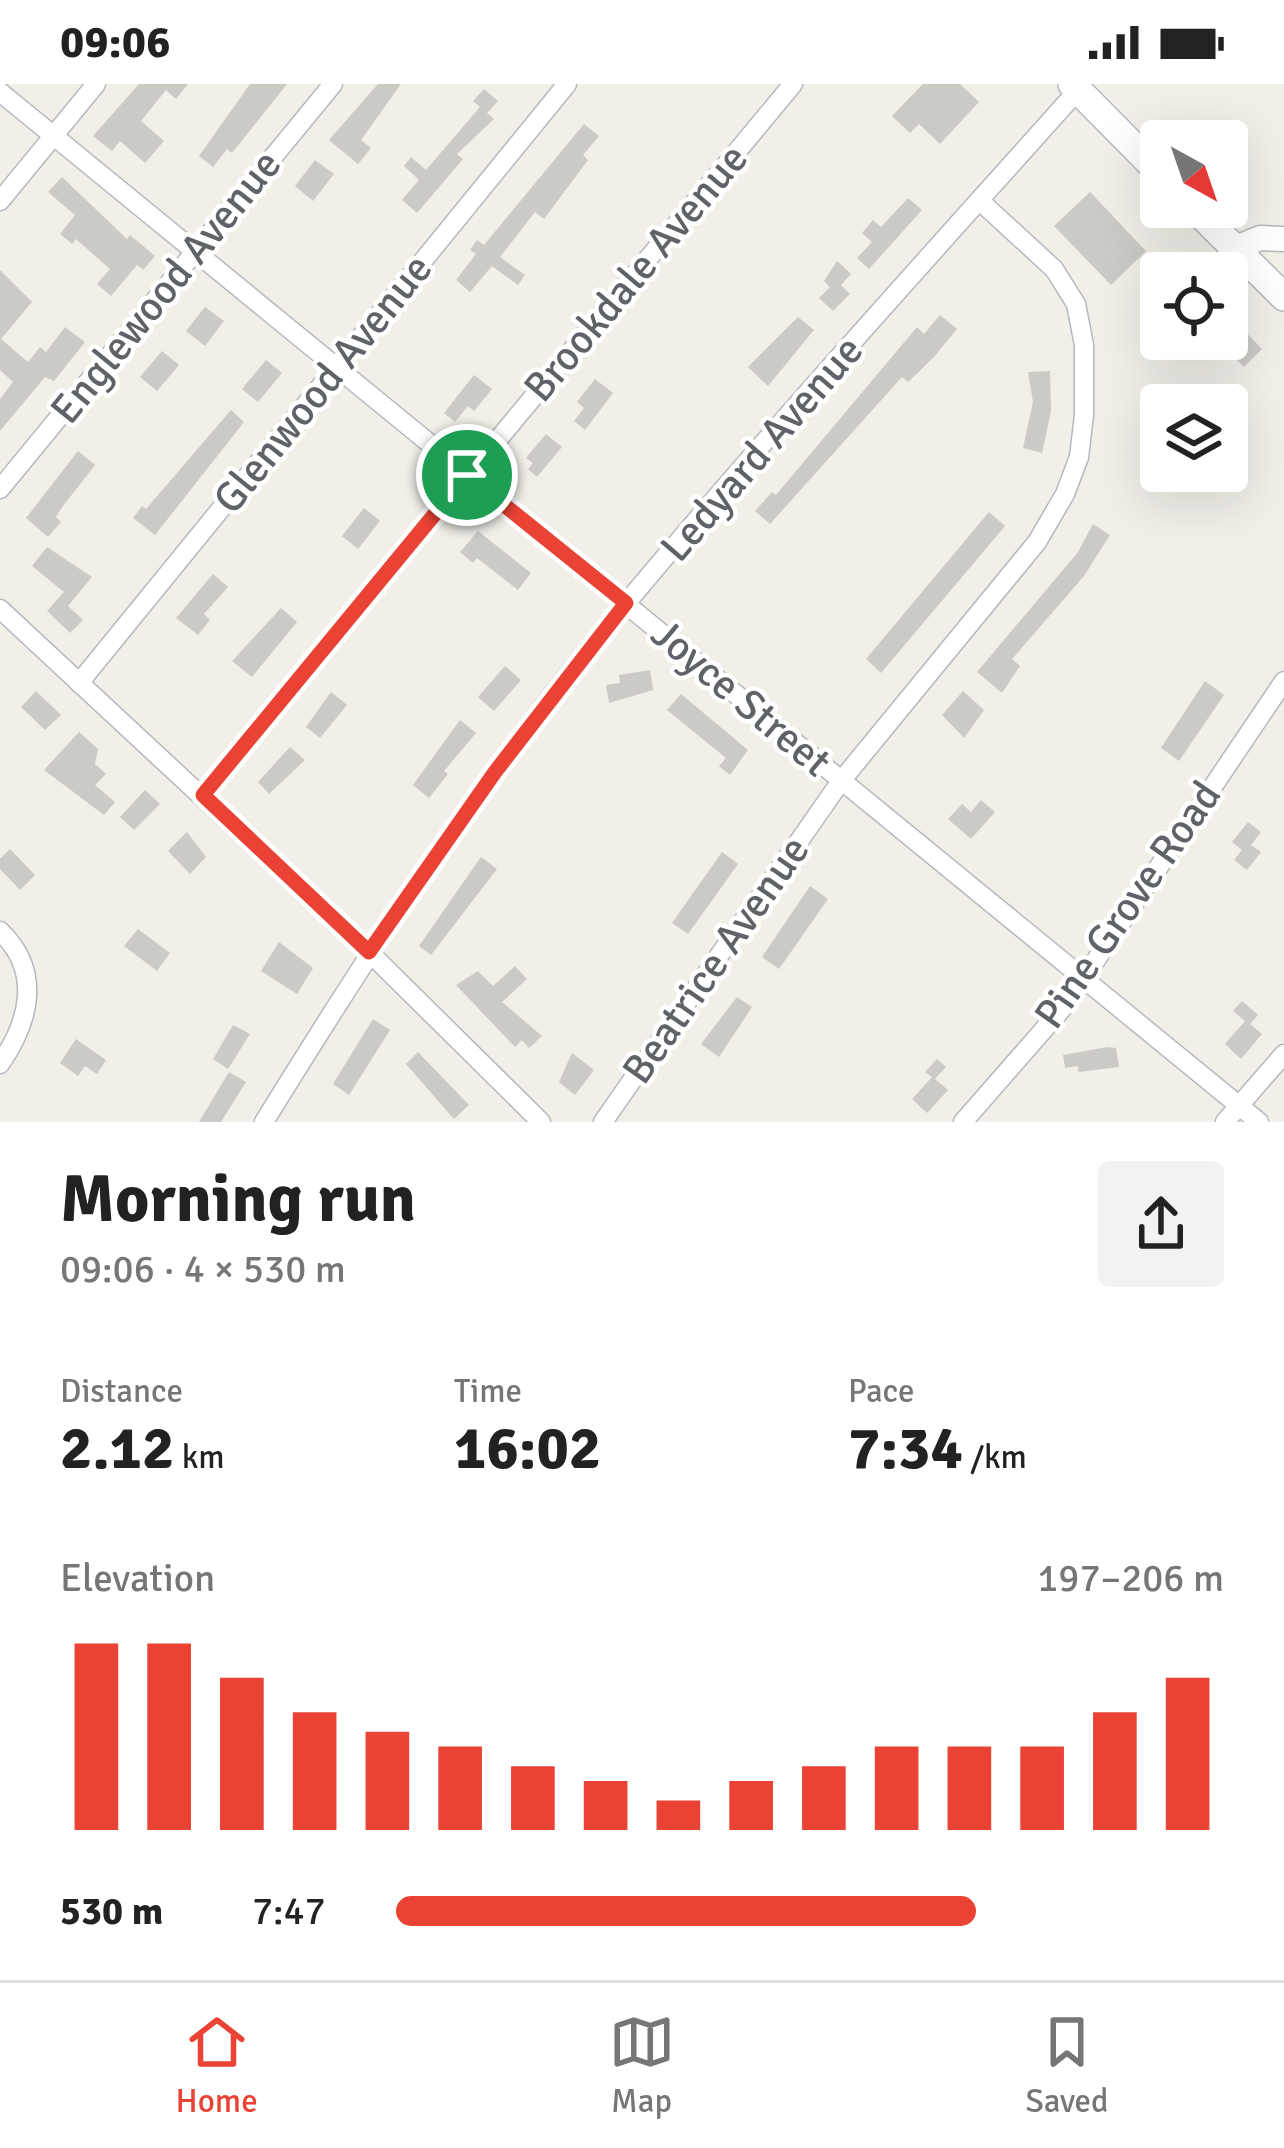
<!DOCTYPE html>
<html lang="en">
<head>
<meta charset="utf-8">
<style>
  body { margin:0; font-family:Signika,sans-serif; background:#f2f2f2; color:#222; height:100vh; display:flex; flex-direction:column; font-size:45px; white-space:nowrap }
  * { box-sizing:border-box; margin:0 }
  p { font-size:39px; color:#767676 }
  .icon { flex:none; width:66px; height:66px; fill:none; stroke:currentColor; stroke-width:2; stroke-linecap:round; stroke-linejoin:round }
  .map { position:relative; height:1038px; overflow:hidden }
  .drawer { display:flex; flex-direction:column; background:#fff; flex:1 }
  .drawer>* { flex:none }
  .needle { width:78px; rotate:140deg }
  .tools { position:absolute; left:1140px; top:36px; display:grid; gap:24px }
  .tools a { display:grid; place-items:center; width:108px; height:108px; border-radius:12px; background:#fff; box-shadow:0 12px 48px #0002; font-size:60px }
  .pin { position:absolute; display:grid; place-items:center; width:102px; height:102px; color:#fff; margin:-51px; border:6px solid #fff; border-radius:50%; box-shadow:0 3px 12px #0007 }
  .round { display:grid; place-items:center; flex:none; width:126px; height:126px; border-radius:12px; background:#f2f2f2 }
  .head { display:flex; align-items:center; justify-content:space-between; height:204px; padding:0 60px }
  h1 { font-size:66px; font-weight:700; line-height:90px }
  .stats { display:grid; grid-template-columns:repeat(3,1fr); gap:18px; height:204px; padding:12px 60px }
  .stats div { display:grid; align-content:center }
  .stats b { font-size:60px; font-weight:700 }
  .stats small { font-size:33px; font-weight:400 }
  .stats p { font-size:33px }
  .chart { height:336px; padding:24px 60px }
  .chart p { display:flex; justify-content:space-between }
  .chart svg { width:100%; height:216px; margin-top:12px; stroke:#ea4335; stroke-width:6 }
  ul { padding:0 60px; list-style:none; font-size:39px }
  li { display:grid; grid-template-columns:192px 144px 1fr; align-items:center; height:90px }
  li i { height:30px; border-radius:15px; background:#ea4335 }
  .status { display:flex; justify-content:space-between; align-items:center; height:84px; padding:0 60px; background:#fff; direction:ltr }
  .status svg { height:33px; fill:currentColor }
  .dock { display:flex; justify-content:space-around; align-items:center; height:168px; border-top:3px solid #e0e0e0; background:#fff; font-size:33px; color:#767676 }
  .dock a { display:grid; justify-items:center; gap:6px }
  .dock .selected { color:#ea4335 }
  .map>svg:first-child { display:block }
  .building { fill:#cccac5 }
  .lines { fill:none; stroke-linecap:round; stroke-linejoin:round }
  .minor-casing { stroke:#b5b8bc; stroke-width:21 }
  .tertiary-casing { stroke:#b5b8bc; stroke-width:27 }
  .secondary-casing { stroke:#b6babf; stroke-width:30 }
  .minor { stroke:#fff; stroke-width:18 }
  .tertiary { stroke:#fff; stroke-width:24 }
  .secondary { stroke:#fff; stroke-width:27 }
  .route-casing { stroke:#fff; stroke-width:24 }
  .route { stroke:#ea4335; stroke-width:15 }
  .labels { text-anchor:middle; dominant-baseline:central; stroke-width:9; stroke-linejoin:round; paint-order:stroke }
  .street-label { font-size:42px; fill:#5f6368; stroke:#fff }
</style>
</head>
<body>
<div class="status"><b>09:06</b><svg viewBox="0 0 49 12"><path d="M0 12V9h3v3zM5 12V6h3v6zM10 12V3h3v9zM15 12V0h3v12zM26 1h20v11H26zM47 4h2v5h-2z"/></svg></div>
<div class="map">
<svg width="1284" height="1038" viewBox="0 0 1284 1038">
  <rect width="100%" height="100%" fill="#f1efe8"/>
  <g class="building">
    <path d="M139,0H188L176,15L166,6L141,37L164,57L145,79L120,57L112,67L93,52Z"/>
    <path d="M250,0H287L232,69L227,65L213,83L199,72Z"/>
    <path d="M378,0H401L361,56L371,64L358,80L329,56Z"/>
    <path d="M923,0H960L979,18L940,60L919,40L910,49L892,32Z"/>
    <path d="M484,5L498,17L487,29L494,35L457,70L463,75L417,129L402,116L419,96L404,82L411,73L426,86L480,23L473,17Z"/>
    <path d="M584,40L599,52L583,71L588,76L544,135L535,128L500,173L525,191L518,201L492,182L470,208L456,196L476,170L470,166L477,156L484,161Z"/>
    <path d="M315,76L334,90L313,117L295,102Z"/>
    <path d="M62,93L127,155L130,151L155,172L143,186L137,181L111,212L97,200L110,185L76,155L72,160L60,150L75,131L48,108Z"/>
    <path d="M1090,108L1146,167L1111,201L1054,142Z"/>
    <path d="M908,114L922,126L869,185L857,174L872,158L862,149L873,136L881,143Z"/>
    <path d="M837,177L851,190L841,201L850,210L833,227L819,214L830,203L824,197Z"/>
    <path d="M0,186L32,218L1,255L28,278L40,263L46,268L65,243L85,258L54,297L45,293L0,347V315L13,298L0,286Z"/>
    <path d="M205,223L224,237L205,262L186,247Z"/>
    <path d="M940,231L957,245L934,273L908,298L902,293L770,440L755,427L772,408L776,411L917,243L924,250Z"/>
    <path d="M798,233L814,246L768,302L748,283Z"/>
    <path d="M1242,244L1262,265L1244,283L1223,262Z"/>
    <path d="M162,267L179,281L157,307L140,293Z"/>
    <path d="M266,276L282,289L258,318L242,305Z"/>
    <path d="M1050,287L1051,327L1042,369L1023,364L1033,318L1028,288Z"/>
    <path d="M474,291L492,305L474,327L468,322L455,338L444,329Z"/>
    <path d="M595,295L613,309L585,346L574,337L584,324L577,318Z"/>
    <path d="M231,326L244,338L155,451L133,434L142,422L146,425Z"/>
    <path d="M546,350L562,363L537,393L528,385L533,379L526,374Z"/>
    <path d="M78,367L95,381L63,422L56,433L61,438L48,453L26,434Z"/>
    <path d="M364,424L380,437L358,465L342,452Z"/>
    <path d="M989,428L1005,442L881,589L866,575Z"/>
    <path d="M1093,440L1110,451L1084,492L1012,575L1020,582L1002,609L977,588L1078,468Z"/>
    <path d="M478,447L531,489L518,506L477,474L473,479L460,468Z"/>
    <path d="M47,463L92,493L68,522L83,536L70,549L47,527L64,508L32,482Z"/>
    <path d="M213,490L228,503L204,530L210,536L198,551L176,534Z"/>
    <path d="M281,524L297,538L252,593L232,577Z"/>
    <path d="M505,582L521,596L494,627L478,613Z"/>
    <path d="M650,586L653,606L609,619L606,601L620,599L619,591Z"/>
    <path d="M1205,597L1224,611L1179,677L1161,664Z"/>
    <path d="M36,607L61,631L45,646L21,623Z"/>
    <path d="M963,607L984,626L964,654L942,631Z"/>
    <path d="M331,608L347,621L320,654L306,643Z"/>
    <path d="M681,610L748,666L730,691L719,682L726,674L667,626Z"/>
    <path d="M460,636L476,649L444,687L448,690L429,714L413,701Z"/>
    <path d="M79,648L98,665L95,680L106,690L95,701L115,718L104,731L44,686Z"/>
    <path d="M290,663L305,676L269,710L258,698Z"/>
    <path d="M145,706L160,720L134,746L120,733Z"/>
    <path d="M981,716L995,728L971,755L948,735L962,720L971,728Z"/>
    <path d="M1248,738L1261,748L1251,761L1261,768L1247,786L1234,776L1242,766L1232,758Z"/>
    <path d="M187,748L206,773L190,790L168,767Z"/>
    <path d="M10,765L35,791L20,806L0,785V775Z"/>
    <path d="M722,768L738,780L688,850L672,839Z"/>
    <path d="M481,773L497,785L431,871L419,862Z"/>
    <path d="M810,802L828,815L779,885L762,873Z"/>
    <path d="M138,845L170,869L157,887L124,862Z"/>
    <path d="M279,858L313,884L297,910L261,887Z"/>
    <path d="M515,882L527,895L502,918L542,952L529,964L522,956L515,963L456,901L478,887L493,902Z"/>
    <path d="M737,913L752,923L719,973L701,960Z"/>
    <path d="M1242,917L1258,931L1250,940L1262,950L1241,975L1225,960L1245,937L1233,927Z"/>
    <path d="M373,935L390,946L349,1011L333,1000Z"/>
    <path d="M233,941L250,950L228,985L213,975Z"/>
    <path d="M76,955L106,976L97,990L85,982L78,992L60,979Z"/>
    <path d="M1107,963L1116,964L1119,983L1078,988V982L1065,984L1063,971Z"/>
    <path d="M418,968L469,1021L454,1035L406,980Z"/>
    <path d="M572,969L594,986L575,1011L559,998Z"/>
    <path d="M937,975L946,983L935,995L948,1006L927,1029L912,1015L932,993L925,988Z"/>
    <path d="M229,988L246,998L221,1038H199Z"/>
  </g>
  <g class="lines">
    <defs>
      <g id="minor">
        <path d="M0,8L1259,1038"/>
        <path d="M0,117L96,0"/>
        <path d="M0,405L333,0"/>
        <path d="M0,525L369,868L541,1038"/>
        <path d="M79,599L567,0"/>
        <path d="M203,711L793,0"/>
        <path d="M0,847C42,887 30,937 0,980"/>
        <path d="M264,1038C375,858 491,680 628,517C773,344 927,175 1078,6"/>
        <path d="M603,1038L841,697L1037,458L1065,410L1079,373L1084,331V261L1076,220L1054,185L980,117"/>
        <path d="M963,1038L1067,919L1284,597"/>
        <path d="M1225,1038L1284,970"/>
      </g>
      <path id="tertiary" d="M1234,165L1260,154L1284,155"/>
      <g id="secondary">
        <path d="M1072,0L1161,90"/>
        <path d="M1193,123L1284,213"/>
      </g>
    </defs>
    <use href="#minor" class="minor-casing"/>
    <use href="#tertiary" class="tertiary-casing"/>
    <use href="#secondary" class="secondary-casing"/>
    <use href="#minor" class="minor"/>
    <use href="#tertiary" class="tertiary"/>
    <use href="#secondary" class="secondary"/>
  </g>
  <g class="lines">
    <defs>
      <path id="route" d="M467,391L626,519L495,688L369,868L203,711Z"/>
    </defs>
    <use href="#route" class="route-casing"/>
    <use href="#route" class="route"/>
  </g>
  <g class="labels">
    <g class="street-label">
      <text transform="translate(636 189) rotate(-50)">Brookdale Avenue</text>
      <text transform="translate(166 203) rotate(-51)">Englewood Avenue</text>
      <text transform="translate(323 300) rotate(-51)">Glenwood Avenue</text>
      <text transform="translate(762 365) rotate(-49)">Ledyard Avenue</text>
      <text transform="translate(741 614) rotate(40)">Joyce Street</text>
      <text transform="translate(1128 821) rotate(-55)">Pine Grove Road</text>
      <text transform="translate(716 876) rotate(-55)">Beatrice Avenue</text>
    </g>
  </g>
</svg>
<div class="tools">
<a><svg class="needle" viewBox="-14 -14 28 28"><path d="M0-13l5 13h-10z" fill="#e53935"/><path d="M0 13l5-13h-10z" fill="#767676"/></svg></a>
<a><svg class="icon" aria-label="locate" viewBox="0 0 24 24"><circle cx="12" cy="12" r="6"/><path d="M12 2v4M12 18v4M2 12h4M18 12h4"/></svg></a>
<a><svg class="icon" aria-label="layers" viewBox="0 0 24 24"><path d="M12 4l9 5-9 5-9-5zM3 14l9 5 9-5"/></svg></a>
</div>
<div class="pin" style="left:467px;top:391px;background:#1e9e55"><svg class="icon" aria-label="arrive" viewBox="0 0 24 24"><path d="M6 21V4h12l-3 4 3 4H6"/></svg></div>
</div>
<section class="drawer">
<div class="head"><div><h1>Morning run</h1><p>09:06 · 4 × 530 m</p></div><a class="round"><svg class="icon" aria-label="share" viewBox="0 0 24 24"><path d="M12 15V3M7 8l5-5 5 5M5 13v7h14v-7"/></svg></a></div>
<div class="stats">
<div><p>Distance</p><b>2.12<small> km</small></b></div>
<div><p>Time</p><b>16:02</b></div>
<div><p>Pace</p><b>7:34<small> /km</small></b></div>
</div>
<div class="chart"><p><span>Elevation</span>197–206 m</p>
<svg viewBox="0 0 160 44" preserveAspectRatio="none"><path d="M5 44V6M15 44V6M25 44V13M35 44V20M45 44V24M55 44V27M65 44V31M75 44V34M85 44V38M95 44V34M105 44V31M115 44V27M125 44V27M135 44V27M145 44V20M155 44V13"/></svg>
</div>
<ul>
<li><b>530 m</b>7:47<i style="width:70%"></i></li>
</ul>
</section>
<nav class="dock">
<a class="selected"><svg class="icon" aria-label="home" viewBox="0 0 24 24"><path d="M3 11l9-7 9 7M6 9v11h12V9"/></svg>Home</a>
<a><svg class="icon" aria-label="map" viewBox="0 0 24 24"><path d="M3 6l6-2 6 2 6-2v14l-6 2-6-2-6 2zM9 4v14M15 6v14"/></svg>Map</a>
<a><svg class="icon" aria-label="saved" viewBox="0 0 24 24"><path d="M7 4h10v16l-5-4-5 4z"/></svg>Saved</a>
</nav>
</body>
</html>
